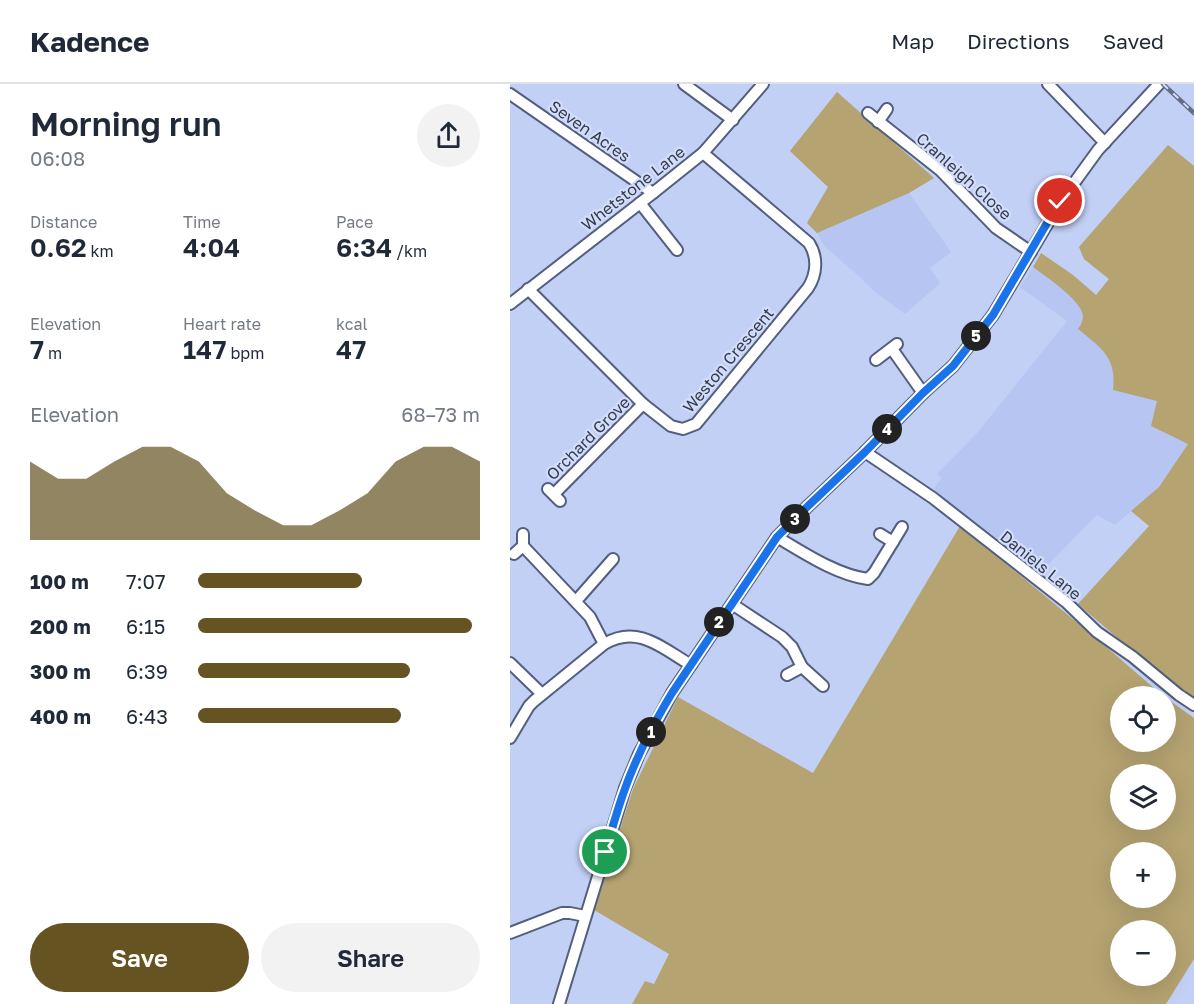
<!DOCTYPE html>
<html lang="en">
<head>
<meta charset="utf-8">
<style>
  body { margin:0; font-family:"Golos Text",sans-serif; background:#f2f2f3; color:#1f2937; height:100vh; display:flex; flex-direction:column; font-size:22px; white-space:nowrap }
  * { box-sizing:border-box; margin:0 }
  p { font-size:20px; color:#747a83 }
  .icon { flex:none; width:33px; height:33px; fill:none; stroke:currentColor; stroke-width:2; stroke-linecap:round; stroke-linejoin:round }
  .map { position:relative; flex:1; overflow:hidden }
  .sheet { display:flex; flex-direction:column; background:#fff; width:510px }
  .sheet>* { flex:none }
  .tools { position:absolute; left:600px; top:602px; display:grid; gap:12px }
  .tools a { display:grid; place-items:center; width:66px; height:66px; border-radius:50%; background:#fff; box-shadow:0 6px 24px #0002; font-size:30px }
  .pin { position:absolute; display:grid; place-items:center; width:51px; height:51px; color:#fff; margin:-26px; border:3px solid #fff; border-radius:50%; box-shadow:0 2px 6px #0007 }
  .km { position:absolute; width:30px; height:30px; margin:-15px; border-radius:50%; background:#222; color:#fff; font-size:16px; line-height:30px; text-align:center }
  .round { display:grid; place-items:center; flex:none; width:63px; height:63px; border-radius:32px; background:#f2f2f3 }
  .overview { display:flex; align-items:center; justify-content:space-between; height:102px; padding:0 30px }
  h1 { font-size:33px; font-weight:600; line-height:45px }
  .metrics { display:grid; grid-template-columns:repeat(3,1fr); gap:9px; height:102px; padding:6px 30px }
  .metrics div { display:grid; align-content:center }
  .metrics b { font-size:26px; font-weight:600 }
  .metrics small { font-size:16px; font-weight:400 }
  .metrics p { font-size:16px }
  .chart { height:168px; padding:12px 30px }
  .chart p { display:flex; justify-content:space-between }
  .chart svg { width:100%; height:108px; margin-top:6px; fill:#655321; opacity:.7 }
  .button { display:flex; gap:12px; margin-top:auto; padding:12px 30px }
  .button a { flex:1; height:69px; border-radius:36px; background:#655321; color:#fff; font-size:24px; font-weight:600; line-height:69px; text-align:center }
  .button a+a { background:#f2f2f3; color:#1f2937 }
  ul { padding:0 30px; list-style:none; font-size:20px }
  li { display:grid; grid-template-columns:96px 72px 1fr; align-items:center; height:45px }
  li i { height:15px; border-radius:8px; background:#655321 }
  header { display:flex; align-items:center; gap:36px; box-sizing:border-box; height:84px; padding:0 30px; background:#fff; border-bottom:2px solid #e0e1e3 }
  header strong { font-size:28px }
  nav { display:flex; gap:33px; margin-inline-start:auto; font-size:21px }
  main { display:flex; flex:1; min-height:0 }
  .map>svg:first-child { display:block }
  .built { fill:#b6c5f1 }
  .green { fill:#b5a371; fill-rule:evenodd }
  .lines { fill:none; stroke-linecap:round; stroke-linejoin:round }
  .minor-casing { stroke:#535e7f; stroke-width:14 }
  .minor { stroke:#fff; stroke-width:10 }
  .rail-casing { stroke:#646d84; stroke-width:4.5 }
  .rail { stroke:#d2ddfc; stroke-width:2; stroke-dasharray:7; stroke-linecap:butt }
  .route-casing { stroke:#fff; stroke-width:12 }
  .route { stroke:#1a73e8; stroke-width:8 }
  .labels { text-anchor:middle; dominant-baseline:central; stroke-width:4.5; stroke-linejoin:round; paint-order:stroke }
  .street-label { font-size:16px; fill:#353b4a; stroke:#d2ddfc }
</style>
</head>
<body>
<header>
<strong>Kadence</strong>
<nav><a>Map</a><a>Directions</a><a>Saved</a></nav>
</header>
<main>
<section class="sheet">
<div class="overview"><div><h1>Morning run</h1><p>06:08</p></div><a class="round"><svg class="icon" aria-label="share" viewBox="0 0 24 24"><path d="M12 15V3M7 8l5-5 5 5M5 13v7h14v-7"/></svg></a></div>
<div class="metrics">
<div><p>Distance</p><b>0.62<small> km</small></b></div>
<div><p>Time</p><b>4:04</b></div>
<div><p>Pace</p><b>6:34<small> /km</small></b></div>
</div>
<div class="metrics">
<div><p>Elevation</p><b>7<small> m</small></b></div>
<div><p>Heart rate</p><b>147<small> bpm</small></b></div>
<div><p>kcal</p><b>47</b></div>
</div>
<div class="chart"><p><span>Elevation</span>68–73 m</p>
<svg viewBox="0 0 160 44" preserveAspectRatio="none"><path d="M0 44V12L10 19L20 19L30 12L40 6L50 6L60 12L70 25L80 32L90 38L100 38L110 32L120 25L130 12L140 6L150 6L160 12V44z"/></svg>
</div>
<ul>
<li><b>100 m</b>7:07<i style="width:58%"></i></li>
<li><b>200 m</b>6:15<i style="width:97%"></i></li>
<li><b>300 m</b>6:39<i style="width:75%"></i></li>
<li><b>400 m</b>6:43<i style="width:72%"></i></li>
</ul>
<div class="button"><a>Save</a><a>Share</a></div>
</section>
<div class="map">
<svg width="684" height="920" viewBox="0 0 684 920">
  <rect width="100%" height="100%" fill="#c2d0f6"/>
  <g class="built">
    <path d="M327,8L424,94L399,109L441,168L420,184L430,199L395,230L364,207L350,193L314,162L307,149L297,139L318,103L280,67Z"/>
    <path d="M658,61L684,82V351L649,403L605,441L587,431L532,487L427,410L424,404L432,394L427,390L468,348L557,237L510,203L523,183L531,169L563,191L586,211L599,195L574,175L569,163Z"/>
  </g>
  <g class="green">
    <path d="M327,8L424,94L399,109L307,149L297,139L318,103L280,67Z"/>
    <path d="M658,61L684,82V614L626,570L568,520L639,442L621,427L649,403L678,360L641,342L647,317L603,306C607,273 591,264 568,245C571,241 573,237 573,231C570,215 536,193 523,183L531,169L563,191L586,211L599,195L574,175L569,163Z"/>
    <path d="M450,442L586,554L653,612H610V657H656V614L684,634V875L656,920H122L135,897L144,900L159,870L84,826L123,705L168,613L303,689ZM610,690H656V735H610ZM610,768H656V813H610ZM610,846H656V891H610Z"/>
  </g>
  <g class="lines">
    <defs>
      <g id="minor">
        <path d="M174,0L223,36"/>
        <path d="M538,0L595,59"/>
        <path d="M0,10L143,109"/>
        <path d="M358,29L430,86L486,144L521,168"/>
        <path d="M368,38L377,25"/>
        <path d="M130,119L167,166"/>
        <path d="M18,205L133,320L161,342L173,345L186,340L298,204C307,190 308,173 299,159L193,69"/>
        <path d="M0,220L143,109L193,69L253,0"/>
        <path d="M382,265L413,309"/>
        <path d="M366,276L387,260"/>
        <path d="M355,368L423,414L556,518L587,548L623,573L669,611L684,621"/>
        <path d="M38,405L50,417"/>
        <path d="M44,410L133,320"/>
        <path d="M370,450L383,458"/>
        <path d="M267,453C294,469 327,491 358,495L364,489L392,443"/>
        <path d="M13,462L80,533L94,560"/>
        <path d="M4,470L13,462V450"/>
        <path d="M66,517L103,475"/>
        <path d="M222,520L272,553L282,563L292,583L313,602"/>
        <path d="M0,579L32,610"/>
        <path d="M277,591L292,583"/>
        <path d="M0,654L19,622L24,617L94,560C128,540 152,564 181,581"/>
        <path d="M0,849L52,829H60L75,832"/>
        <path d="M49,920L115,704L129,670L162,609L267,453L298,422L355,368L413,309L443,282L483,231L551,117L588,66L649,0"/>
      </g>
    </defs>
    <use href="#minor" class="minor-casing"/>
    <use href="#minor" class="minor"/>
    <defs>
      <path id="rail" d="M653,0L684,29"/>
    </defs>
    <use href="#rail" class="rail-casing"/>
    <use href="#rail" class="rail"/>
  </g>
  <g class="lines">
    <defs>
      <path id="route" d="M95,768C105,735 114,702 129,671C138,650 150,629 162,609L267,453L298,422L355,368L413,309L443,282L483,231L550,117"/>
    </defs>
    <use href="#route" class="route-casing"/>
    <use href="#route" class="route"/>
  </g>
  <g class="labels">
    <g class="street-label">
      <text transform="translate(80 47) rotate(35)">Seven Acres</text>
      <text transform="translate(454 92) rotate(42)">Cranleigh Close</text>
      <text transform="translate(123 104) rotate(-38)">Whetstone Lane</text>
      <text transform="translate(218 276) rotate(-50)">Weston Crescent</text>
      <text transform="translate(78 354) rotate(-45)">Orchard Grove</text>
      <text transform="translate(531 481) rotate(39)">Daniels Lane</text>
    </g>
  </g>
</svg>
<div class="tools">
<a><svg class="icon" aria-label="locate" viewBox="0 0 24 24"><circle cx="12" cy="12" r="6"/><path d="M12 2v4M12 18v4M2 12h4M18 12h4"/></svg></a>
<a><svg class="icon" aria-label="layers" viewBox="0 0 24 24"><path d="M12 4l9 5-9 5-9-5zM3 14l9 5 9-5"/></svg></a>
<a>+</a>
<a>−</a>
</div>
<div class="pin" style="left:95px;top:768px;background:#1e9e55"><svg class="icon" aria-label="arrive" viewBox="0 0 24 24"><path d="M6 21V4h12l-3 4 3 4H6"/></svg></div>
<div class="pin" style="left:550px;top:117px;background:#d93025"><svg class="icon" aria-label="check" viewBox="0 0 24 24"><path d="M5 12l5 5 9-10"/></svg></div>
<b class="km" style="left:141px;top:648px">1</b>
<b class="km" style="left:209px;top:538px">2</b>
<b class="km" style="left:285px;top:435px">3</b>
<b class="km" style="left:377px;top:345px">4</b>
<b class="km" style="left:466px;top:252px">5</b>
</div>
</main>
</body>
</html>
